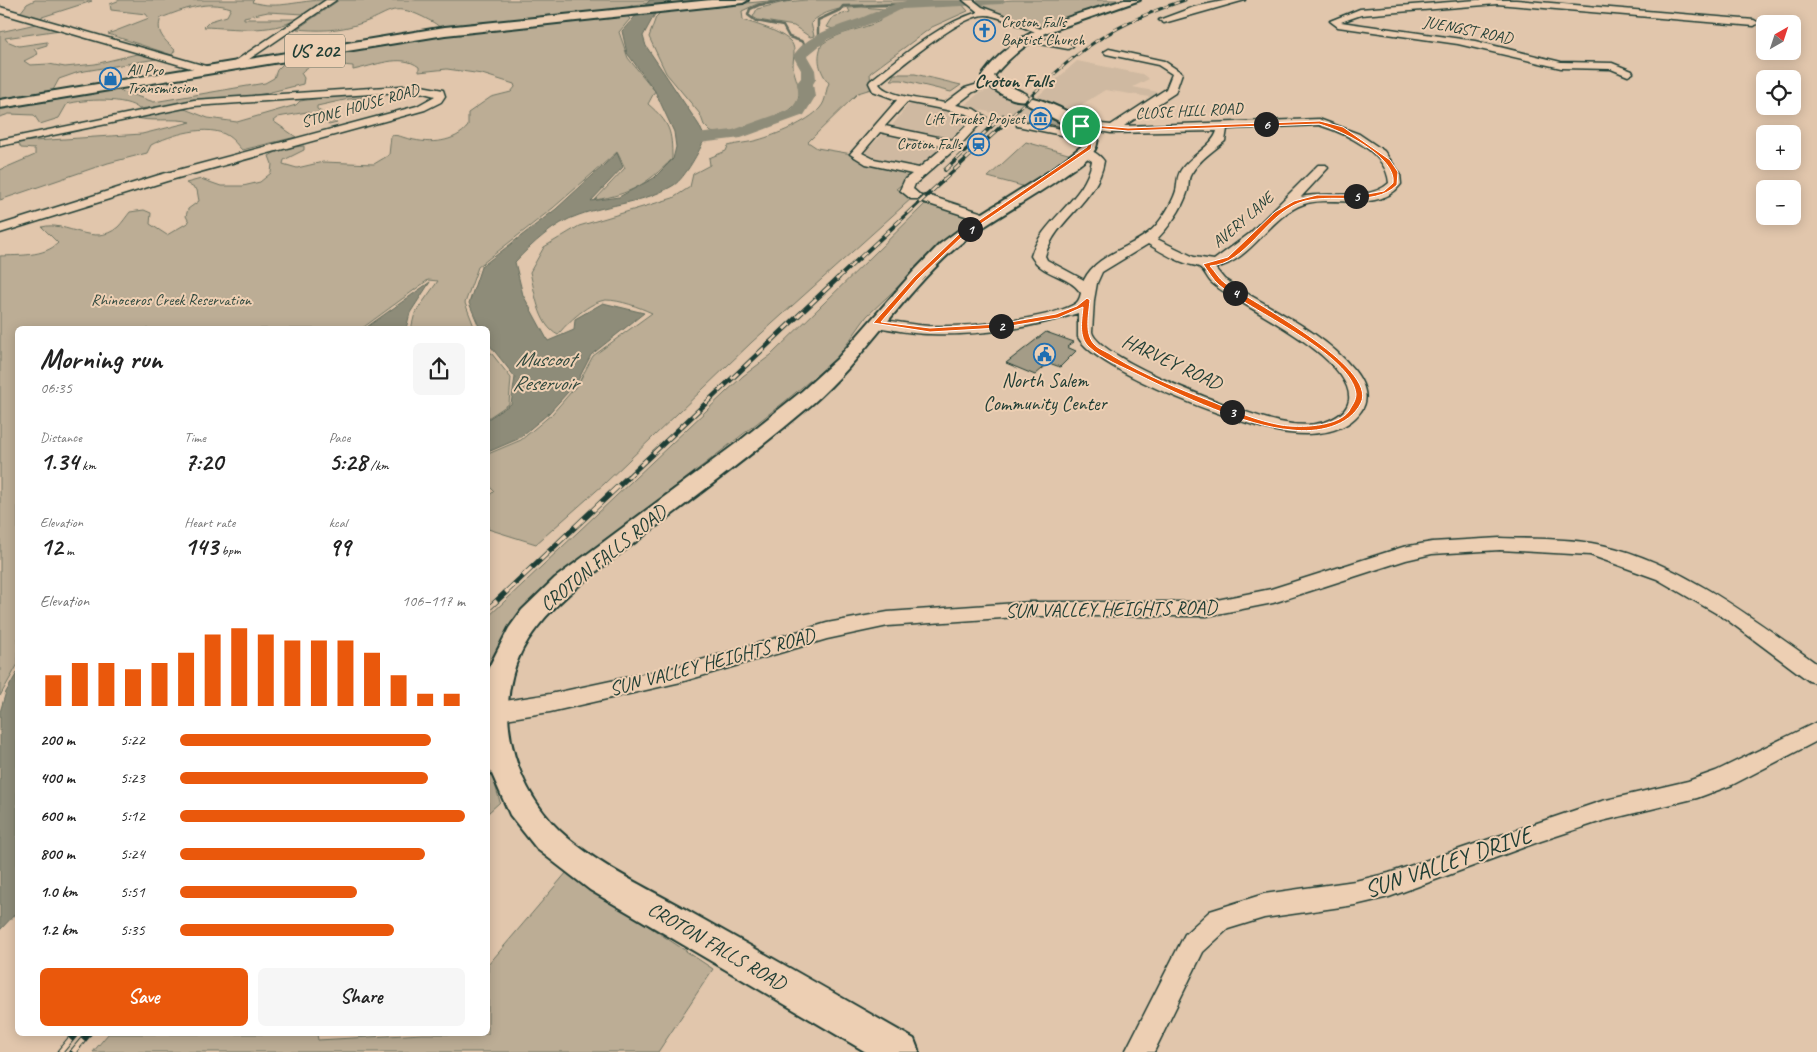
<!DOCTYPE html>
<html lang="en">
<head>
<meta charset="utf-8">
<style>
  body { margin:0; font-family:Caveat,sans-serif; background:#f6f6f6; color:#222; height:100vh; display:flex; flex-direction:column; font-size:19px; white-space:nowrap }
  * { box-sizing:border-box; margin:0 }
  p { font-size:16px; color:#767676 }
  .icon { flex:none; width:28px; height:28px; fill:none; stroke:currentColor; stroke-width:2; stroke-linecap:round; stroke-linejoin:round }
  .map { position:relative; flex:1; overflow:hidden }
  .panel { position:absolute; left:15px; top:326px; width:475px; height:710px; display:flex; flex-direction:column; background:#fff; border-radius:8px; box-shadow:0 2px 12px #0003 }
  .panel>* { flex:none }
  .needle { width:32px; rotate:39deg }
  .buttons { position:absolute; left:1756px; top:15px; display:grid; gap:10px }
  .buttons a { display:grid; place-items:center; width:45px; height:45px; border-radius:8px; background:#fff; box-shadow:0 2px 12px #0003; font-size:25px }
  .pin { position:absolute; display:grid; place-items:center; width:42px; height:42px; color:#fff; margin:-21px; border:2px solid #fff; border-radius:50%; box-shadow:0 1px 5px #0007 }
  .km { position:absolute; width:25px; height:25px; margin:-12px; border-radius:50%; background:#222; color:#fff; font-size:14px; line-height:25px; text-align:center }
  .round { display:grid; place-items:center; flex:none; width:52px; height:52px; border-radius:8px; background:#f6f6f6 }
  .head { display:flex; align-items:center; justify-content:space-between; height:85px; padding:0 25px }
  h1 { font-size:28px; font-weight:700; line-height:38px }
  .figures { display:grid; grid-template-columns:repeat(3,1fr); gap:8px; height:85px; padding:5px 25px }
  .figures div { display:grid; align-content:center }
  .figures b { font-size:25px; font-weight:700 }
  .figures small { font-size:14px; font-weight:400 }
  .figures p { font-size:14px }
  .chart { height:140px; padding:10px 25px }
  .chart p { display:flex; justify-content:space-between }
  .chart svg { width:100%; height:90px; margin-top:5px; stroke:#ea580c; stroke-width:6 }
  .primary-button { display:flex; gap:10px; margin-top:auto; padding:10px 25px }
  .primary-button a { flex:1; height:58px; border-radius:8px; background:#ea580c; color:#fff; font-size:20px; font-weight:700; line-height:58px; text-align:center }
  .primary-button a+a { background:#f6f6f6; color:#222 }
  ul { padding:0 25px; list-style:none; font-size:16px }
  li { display:grid; grid-template-columns:80px 60px 1fr; align-items:center; height:38px }
  li i { height:12px; border-radius:6px; background:#ea580c }
  .map>svg:first-child { display:block }
  .built { fill:#cfb9a1 }
  .green { fill:#bcad95; stroke:#6e7564 }
  .water { fill:#8e8c79; stroke:#626c5d }
  .lines { fill:none; stroke-linecap:round; stroke-linejoin:round }
  .stream { stroke:#626c5d; stroke-width:2.5 }
  .river { fill:#8e8c79; fill-rule:evenodd }
  .building { fill:#a49c87; stroke:#1f3d34 }
  .minor-casing { stroke:#1f3d34; stroke-width:3 }
  .major-casing { stroke:#1f3d34; stroke-width:4 }
  .minor { fill:#edcfb3; fill-rule:evenodd }
  .major { fill:#edcfb3; fill-rule:evenodd }
  .rail-far4-casing { stroke:#1f3d34; stroke-width:3 }
  .rail-far3-casing { stroke:#1f3d34; stroke-width:4 }
  .rail-far2-casing { stroke:#1f3d34; stroke-width:5 }
  .rail-far1-casing { stroke:#1f3d34; stroke-width:5.5 }
  .rail-casing { stroke:#1f3d34; stroke-width:7 }
  .rail-far4 { stroke:#edcfb3; stroke-width:2; stroke-dasharray:5.5; stroke-linecap:butt }
  .rail-far3 { stroke:#edcfb3; stroke-width:2.5; stroke-dasharray:8; stroke-linecap:butt }
  .rail-far2 { stroke:#edcfb3; stroke-width:3; stroke-dasharray:9; stroke-linecap:butt }
  .rail-far1 { stroke:#edcfb3; stroke-width:4; stroke-dasharray:12; stroke-linecap:butt }
  .rail { stroke:#edcfb3; stroke-width:5; stroke-dasharray:16; stroke-linecap:butt }
  .route { fill:#ea580c; stroke:#fff; fill-rule:evenodd }
  .labels { text-anchor:middle; dominant-baseline:central; stroke-width:4; stroke-linejoin:round; paint-order:stroke }
  .far-poi-label { font-size:16px; fill:#1f3d34; stroke:#edcfb3; text-anchor:start }
  .far-street-label { font-size:16px; fill:#1f3d34; stroke:#edcfb3 }
  .far-park-label { font-size:16px; fill:#2f483e; stroke:#edcfb3 }
  .shield { fill:#edcfb3; stroke:#5d695a; stroke-width:1 }
  .shield-label { font-size:19px; font-weight:bold; fill:#1f3d34 }
  .far-quarter-label { font-size:19px; font-weight:bold; fill:#1f3d34; stroke:#edcfb3 }
  .street-label { font-size:20px; fill:#1f3d34; stroke:#edcfb3 }
  .poi-label { font-size:20px; fill:#1f3d34; stroke:#edcfb3 }
  .water-label { font-size:21px; font-style:italic; fill:#30493e; stroke:#edcfb3 }
  .near-street-label { font-size:24px; fill:#1f3d34; stroke:#edcfb3 }
</style>
</head>
<body>
<div class="map">
<svg width="1817" height="1052" viewBox="0 0 1817 1052">
  <rect width="100%" height="100%" fill="#e1c6ac"/>
  <filter id="ink" filterUnits="userSpaceOnUse"><feTurbulence type="fractalNoise" baseFrequency=".02" numOctaves="2"/><feDisplacementMap in="SourceGraphic" scale="10" xChannelSelector="R" yChannelSelector="G"/><feConvolveMatrix kernelMatrix="1 2 1 2 8 2 1 2 1" color-interpolation-filters="sRGB"/></filter>
  <g filter="url(#ink)">
    <g class="built">
      <path d="M1077,61L1142,74L1149,79L1133,87L1163,93L1156,98L1105,90L1070,112L1036,98Z"/>
      <path d="M990,90L1000,92L1058,117L1080,130L1073,131L967,107L966,104L979,93Z"/>
      <path d="M917,103L978,116L925,167L917,168L870,159L866,155V150L891,127L908,105Z"/>
    </g>
    <g class="green">
      <path d="M35,0H90L92,1L39,18L20,13L27,4Z"/>
      <path d="M120,0H254L252,2C278,10 299,0 325,0L304,14L268,12L244,17V19H297C271,34 233,28 204,27L210,21L227,16L231,8C207,0 184,9 161,18C155,33 165,40 175,50L172,55L108,34L149,18L146,14L111,10L110,4Z"/>
      <path d="M339,0H727L665,6L670,1L633,5L624,9L442,30C437,23 430,21 423,17C390,1 390,15 359,24C338,31 318,31 297,29Z"/>
      <path d="M779,0L757,4L742,11L743,20C758,25 777,30 789,40C797,46 793,57 793,66C794,77 802,88 798,100C791,119 730,139 711,132L704,125L700,114L666,73L649,37L656,17L662,11Z"/>
      <path d="M807,0H929C896,6 831,0 811,23L814,36L810,37L794,26L758,20L753,17L757,9L784,2Z"/>
      <path d="M1013,0H1122L1042,26C1021,24 994,15 976,2Z"/>
      <path d="M961,3L968,11L932,27L870,73L871,89L858,93L808,142L817,148L852,154V157L915,174L896,189L912,198L752,342L604,484L536,544L488,529V497L494,491L488,485V454L521,440L552,414L578,384L593,356L652,313C639,307 620,300 606,300C591,301 566,323 558,335C538,325 535,292 530,272L544,247L579,226L673,198L690,187L693,174L710,165L709,158L726,151L728,146C738,143 748,143 758,140C776,135 808,122 820,108C827,100 825,91 829,83C819,71 816,58 822,44C840,31 861,30 880,21L879,17L901,7Z"/>
      <path d="M862,7L884,9L872,16L833,29L827,27L833,17L850,12L848,8Z"/>
      <path d="M627,16L630,19L619,32L628,58L655,91L648,104C670,123 672,131 672,159C647,184 631,194 595,200L625,168L617,152L553,208L478,267L465,303L475,329H411L415,313L438,281L428,280L361,329H18V664L0,696V256C19,255 44,257 58,243L42,227C66,220 94,248 118,227C122,223 126,217 130,212L144,210L151,213L150,224L167,235L189,222L186,216L188,209L199,201L197,190L186,183L201,179L221,186H243L260,182L271,173L272,164L269,156C279,149 293,147 304,146V150L284,160L283,164L297,168L323,162L374,164L389,155L391,136C398,134 403,138 410,139C429,144 455,143 468,126V113L491,97L511,92L515,87L514,84L482,74L447,69L419,72V67C401,53 374,66 353,70V66C337,65 312,59 301,73L304,78L303,84L263,94L139,109C127,97 83,99 67,104L59,118L40,124L34,115L9,114L0,117V107L115,89L154,102L265,83L274,78L277,70L284,63L316,54L454,34Z"/>
      <path d="M36,24L60,30L5,38L7,41L19,46L47,42V45L34,49L38,54L24,61L30,65L49,64L65,67L95,64L141,53L156,59L79,72L59,79L52,92L0,101V32Z"/>
      <path d="M894,74H915L961,85L951,92L902,80H891Z"/>
      <path d="M341,95H371L379,97L349,99L317,106V109L337,123L329,125L307,112L278,117L273,121L296,137L242,150C238,146 233,139 228,136C208,123 170,135 151,145L147,153L108,163L0,200V170L35,155V149L21,148L18,142L142,134L191,122C174,117 148,123 135,117L182,108L208,118L237,122L296,105L300,101Z"/>
      <path d="M1026,142L1075,156L1026,187L988,177Z"/>
      <path d="M925,204L941,207L966,216L961,227L867,316L837,358L783,403L567,571L532,602L491,659L488,673V617L743,376L771,355Z"/>
      <path d="M488,349L511,378L509,404L488,418Z"/>
      <path d="M488,748L491,771L500,802L488,813Z"/>
      <path d="M567,872L713,969L658,1052H93L108,1034H317L318,1040L422,1034H488V965Z"/>
    </g>
    <g class="water">
      <path d="M650,0H671L655,14L643,36L646,46L699,125L705,138C700,150 685,178 674,185C645,203 609,204 579,215C554,223 532,244 515,262L523,295L548,341L574,330L575,319L603,303L644,313L591,355L577,382L549,413L518,439L488,452V419L511,404L515,377L488,343V329H480L469,303L481,267L556,209L617,153L623,167L591,201L619,197L654,178L673,159L676,147L674,132L655,91L627,53L622,31Z"/>
      <path d="M430,282L410,313L406,329H364Z"/>
      <path d="M17,673V912L0,930V712L6,692Z"/>
    </g>
    <g class="lines">
      <g class="stream">
        <path d="M791,0L759,5L750,9L748,15L756,21L783,26L789,37L801,41L806,46"/>
        <path d="M818,39V20L840,10L843,6L898,5"/>
      </g>
      <path class="river" d="M912,0H1007L1001,4L902,9L878,21L828,39L807,56L815,70L816,79L813,84L815,97L804,115L741,138L691,144L685,143L672,117L674,114H686L696,134L733,130L792,109L799,97L797,83L801,78V70L793,56C811,30 841,27 868,15C884,9 895,2 912,0Z"/>
    </g>
    <g class="building">
      <path d="M1037,112L1067,127V128L1028,120Z"/>
      <path d="M1046,332L1074,342L1067,347L1076,351L1060,367L1049,363L1035,375L1006,363Z"/>
    </g>
    <g class="lines">
      <defs>
        <g id="minor">
          <path d="M326,0H336L239,66L231,64Z"/>
          <path d="M963,0H973L982,7L1046,31L1038,33C1026,29 997,15 986,15C961,14 901,67 879,84C887,97 930,100 945,103L965,88L992,80L997,83L973,92L956,105L974,109L986,117L963,142L915,184L913,189L921,196L919,199H911L900,190L905,179L912,174L866,164L850,154L897,100L873,91L869,83L870,81C904,55 937,25 978,12ZM907,102L967,114L974,118L952,140L885,126ZM880,132L945,146L919,168L874,159L862,153Z"/>
          <path d="M1228,0H1245L1164,23L1159,20L1194,7Z"/>
          <path d="M1477,0H1516L1754,20L1759,23L1754,26L1497,4L1361,15L1341,22L1475,41L1561,62L1612,63L1632,71L1633,73L1628,76L1611,69L1561,68L1458,44L1338,27L1330,21L1360,9Z"/>
          <path d="M0,7L209,67L210,69L201,71L0,13Z"/>
          <path d="M1027,36L1068,43L1073,46L1068,49L1024,41L1022,39Z"/>
          <path d="M1109,49L1164,61L1182,73L1175,93L1124,126L1319,119L1359,134L1384,151L1400,174L1401,184C1379,214 1334,194 1304,204C1269,216 1252,261 1215,268L1224,279C1267,308 1321,329 1354,370C1363,381 1371,398 1361,411C1346,433 1314,436 1289,433C1249,429 1096,372 1078,337V313C1032,328 979,336 930,334C913,334 895,330 877,327L870,323L877,319C894,321 912,325 930,326C966,327 1041,321 1073,305C1078,303 1080,298 1081,293C1068,274 1043,277 1031,256C1043,218 1085,201 1092,161L1080,154V150C1089,147 1099,154 1104,161C1098,201 1056,218 1045,256L1047,260L1084,280C1096,255 1128,249 1148,233C1159,225 1172,204 1176,191C1178,183 1176,178 1181,170C1190,156 1213,146 1217,131L1111,133L1077,127V123L1081,122L1111,125L1166,89L1172,74L1158,65L1106,54L1104,52ZM1319,125C1345,133 1387,152 1389,183C1367,203 1328,190 1301,197L1328,168L1326,165H1318L1249,234L1214,260L1194,257L1157,239C1169,227 1182,209 1187,193C1190,186 1187,180 1191,174C1199,160 1213,151 1225,141L1227,129ZM1148,244C1160,251 1172,259 1185,263C1189,265 1195,265 1199,267C1204,269 1207,278 1211,282C1216,287 1223,291 1229,295C1259,314 1354,361 1349,400C1347,412 1336,418 1325,422C1311,426 1294,425 1280,422C1249,416 1099,360 1092,332L1094,300L1097,283L1102,272Z"/>
          <path d="M416,85L443,90L445,96L441,102L425,110L167,181L0,233V225L159,175L417,106L435,96L416,91L194,106L0,146V140L194,100Z"/>
          <path d="M1021,121L1091,135L1097,138L1091,141L1017,126V122Z"/>
          <path d="M927,195L989,215L990,218L984,222L923,202L921,199L923,196Z"/>
          <path d="M1500,538C1530,539 1562,538 1591,543C1672,556 1751,617 1817,664V683L1809,681L1726,619L1657,579L1590,555L1500,550L1432,554L1406,560L1273,603L1207,616H1030L888,626L827,639L681,682L550,712L493,721L488,719V705L493,703L550,694L681,666L827,623L888,612L1030,602H1207L1271,589L1403,547L1432,542Z"/>
          <path d="M1817,722V741L1732,785L1697,798L1602,821L1541,841L1389,897L1355,905L1264,918L1228,929L1203,952L1154,1052H1125L1185,934L1210,911L1264,894L1355,881L1389,873L1602,801L1688,781L1716,771Z"/>
        </g>
        <g id="major">
          <path d="M711,0H748L743,3L445,35L0,108V100L445,27Z"/>
          <path d="M1124,0H1140L1045,33C1026,44 1007,59 994,76L997,80L1026,94L1028,97L1026,100C1011,103 988,88 982,76C1016,27 1071,17 1124,0Z"/>
          <path d="M1033,98C1056,104 1085,118 1098,138C1097,143 1097,147 1094,151C1088,160 1076,167 1067,173C1030,201 987,220 952,251C900,298 864,359 811,405C758,450 702,492 646,534C605,566 557,596 528,640C489,701 511,784 560,831C598,866 646,887 690,912C765,954 839,996 914,1039L919,1052H866L590,890L537,849L510,815L488,765V669L509,628L522,610L555,578L742,439L802,391L837,359L913,272L940,244L975,218L1050,171L1082,146L1084,138L1080,132L1028,105L1026,102L1028,99Z"/>
        </g>
      </defs>
      <use href="#minor" class="minor-casing"/>
      <use href="#major" class="major-casing"/>
      <use href="#minor" class="minor"/>
      <use href="#major" class="major"/>
      <defs>
        <g id="rail-far4">
          <path d="M994,123L1003,115"/>
          <path d="M1005,123C1065,60 1100,28 1185,0"/>
        </g>
        <g id="rail-far3">
          <path d="M945,170L996,122"/>
          <path d="M837,279L1006,122"/>
        </g>
        <path id="rail-far2" d="M627,478L838,278"/>
        <path id="rail-far1" d="M488,609L628,477"/>
        <g id="rail">
          <path d="M60,1052L75,1034"/>
          <path d="M73,1052L88,1034"/>
        </g>
      </defs>
      <use href="#rail-far4" class="rail-far4-casing"/>
      <use href="#rail-far3" class="rail-far3-casing"/>
      <use href="#rail-far2" class="rail-far2-casing"/>
      <use href="#rail-far1" class="rail-far1-casing"/>
      <use href="#rail" class="rail-casing"/>
      <use href="#rail-far4" class="rail-far4"/>
      <use href="#rail-far3" class="rail-far3"/>
      <use href="#rail-far2" class="rail-far2"/>
      <use href="#rail-far1" class="rail-far1"/>
      <use href="#rail" class="rail"/>
    </g>
  </g>
  <path class="route" d="M1320,121L1343,127L1390,160L1398,172L1397,185C1372,209 1330,191 1299,203C1265,216 1246,264 1210,266C1215,271 1219,279 1225,283C1249,300 1379,367 1361,403C1349,427 1317,433 1292,430C1244,426 1182,396 1139,375C1123,367 1102,359 1089,347C1078,337 1082,320 1083,307L1058,318L999,328L930,332L873,323L914,277L959,234L1087,147L1088,138L1079,124L1128,128ZM1319,124C1341,130 1397,157 1393,183L1384,191L1362,195H1317L1294,201L1275,212L1228,257L1203,264C1208,271 1213,280 1219,285C1249,310 1352,354 1356,394C1356,401 1352,405 1349,411C1338,427 1299,428 1281,425C1258,421 1234,411 1213,402C1179,389 1144,375 1113,356C1108,352 1098,349 1094,344C1084,333 1089,313 1090,300L1087,298L1077,306L1056,314L999,324L930,328L881,322L918,279L963,236L1091,149L1093,138L1085,127L1128,131Z"/>
  <defs>
    <symbol id="church-ring" viewBox="-11 -11 22 22"><circle r="9.5" fill="#edcfb3" stroke="#1f6fb2" stroke-width="1.5"/><path d="M-1.2-6h2.4v3.5h3.3v2.4h-3.3V6h-2.4V-.1h-3.3v-2.4h3.3Z" fill="#1f6fb2"/></symbol>
    <symbol id="shop-ring" viewBox="-11 -11 22 22"><circle r="9.5" fill="#edcfb3" stroke="#1f6fb2" stroke-width="1.5"/><path d="M-5-2.5h2.3a2.7 3.5 0 0 1 5.4 0H5L5.5 6h-11ZM-1.5-2.5h3a1.5 2.3 0 0 0-3 0Z" fill="#1f6fb2"/></symbol>
    <symbol id="museum-ring" viewBox="-11 -11 22 22"><circle r="9.5" fill="#edcfb3" stroke="#1f6fb2" stroke-width="1.5"/><path d="M0-6L6-3V-2H-6V-3ZM-5-1h2V3h-2ZM-1-1h2V3h-2ZM3-1h2V3H3ZM-6 4H6V6H-6Z" fill="#1f6fb2"/></symbol>
    <symbol id="station-ring" viewBox="-11 -11 22 22"><circle r="9.5" fill="#edcfb3" stroke="#1f6fb2" stroke-width="1.5"/><path d="M-3-6H3Q5-6 5-4V2Q5 4 3 4L4.5 6H3L1.5 4h-3L-3 6H-4.5L-3 4Q-5 4-5 2V-4Q-5-6-3-6ZM-3.5-4v3h7v-3ZM-3.5 1v1.5H-2V1ZM2 1v1.5H3.5V1Z" fill="#1f6fb2"/></symbol>
    <symbol id="civic-ring" viewBox="-11 -11 22 22"><circle r="9.5" fill="#edcfb3" stroke="#1f6fb2" stroke-width="1.5"/><path d="M-.6-6.5H3V-4.5H.6V-3L4-1V1h2V6H-6V1h2V-1L-.6-3ZM-1.2 2.5V6h2.4V2.5Z" fill="#1f6fb2"/></symbol>
  </defs>
  <g fill-rule="evenodd">
    <use href="#church-ring" x="972" y="18" width="25" height="25"/>
    <use href="#shop-ring" x="98" y="66" width="25" height="25"/>
    <use href="#museum-ring" x="1028" y="106" width="25" height="25"/>
    <use href="#station-ring" x="966" y="132" width="25" height="25"/>
    <use href="#civic-ring" x="1032" y="342" width="25" height="25"/>
  </g>
  <g class="labels">
    <g class="far-poi-label">
      <text x="1001" y="22">Croton Falls<tspan x="1001" dy="18">Baptist Church</tspan></text>
      <text x="127" y="70">All Pro<tspan x="127" dy="18">Transmission</tspan></text>
      <text x="1025" y="119" text-anchor="end">Lift Trucks Project</text>
      <text x="962" y="144" text-anchor="end">Croton Falls</text>
    </g>
    <g class="far-street-label">
      <text transform="translate(1468 30) rotate(11)">JUENGST ROAD</text>
      <text transform="translate(360 106) rotate(-16)">STONE HOUSE ROAD</text>
      <text transform="translate(1189 111) rotate(-3)">CLOSE HILL ROAD</text>
      <text transform="translate(1243 220) rotate(-41)">AVERY LANE</text>
    </g>
    <g class="far-park-label">
      <text x="171" y="300">Rhinoceros Creek Reservation</text>
    </g>
    <rect class="shield" x="285" y="34.5" width="60" height="33" rx="4"/>
    <g class="shield-label">
      <text x="315" y="51">US 202</text>
    </g>
    <g class="far-quarter-label">
      <text x="1014" y="81">Croton Falls</text>
    </g>
    <g class="street-label">
      <text transform="translate(1172 362) rotate(25)">HARVEY ROAD</text>
      <text transform="translate(603 558) rotate(-39)">CROTON FALLS ROAD</text>
      <text transform="translate(1111 609) rotate(-1)">SUN VALLEY HEIGHTS ROAD</text>
      <text transform="translate(712 662) rotate(-15)">SUN VALLEY HEIGHTS ROAD</text>
      <text transform="translate(717 946) rotate(30)">CROTON FALLS ROAD</text>
    </g>
    <g class="poi-label">
      <text x="1045" y="380">North Salem<tspan x="1045" dy="23">Community Center</tspan></text>
    </g>
    <g class="water-label">
      <text x="545" y="359">Muscoot<tspan x="545" dy="24">Reservoir</tspan></text>
    </g>
    <g class="near-street-label">
      <text transform="translate(1448 862) rotate(-19)">SUN VALLEY DRIVE</text>
    </g>
  </g>
</svg>
<div class="buttons">
<a><svg class="needle" viewBox="-14 -14 28 28"><path d="M0-13l5 13h-10z" fill="#e53935"/><path d="M0 13l5-13h-10z" fill="#767676"/></svg></a>
<a><svg class="icon" aria-label="locate" viewBox="0 0 24 24"><circle cx="12" cy="12" r="6"/><path d="M12 2v4M12 18v4M2 12h4M18 12h4"/></svg></a>
<a>+</a>
<a>−</a>
</div>
<div class="pin" style="left:1081px;top:126px;background:#1e9e55"><svg class="icon" aria-label="arrive" viewBox="0 0 24 24"><path d="M6 21V4h12l-3 4 3 4H6"/></svg></div>
<b class="km" style="left:970px;top:229px">1</b>
<b class="km" style="left:1001px;top:326px">2</b>
<b class="km" style="left:1232px;top:412px">3</b>
<b class="km" style="left:1235px;top:293px">4</b>
<b class="km" style="left:1356px;top:196px">5</b>
<b class="km" style="left:1266px;top:124px">6</b>
<section class="panel">
<div class="head"><div><h1>Morning run</h1><p>06:35</p></div><a class="round"><svg class="icon" aria-label="share" viewBox="0 0 24 24"><path d="M12 15V3M7 8l5-5 5 5M5 13v7h14v-7"/></svg></a></div>
<div class="figures">
<div><p>Distance</p><b>1.34<small> km</small></b></div>
<div><p>Time</p><b>7:20</b></div>
<div><p>Pace</p><b>5:28<small> /km</small></b></div>
</div>
<div class="figures">
<div><p>Elevation</p><b>12<small> m</small></b></div>
<div><p>Heart rate</p><b>143<small> bpm</small></b></div>
<div><p>kcal</p><b>99</b></div>
</div>
<div class="chart"><p><span>Elevation</span>106–117 m</p>
<svg viewBox="0 0 160 44" preserveAspectRatio="none"><path d="M5 44V29M15 44V23M25 44V23M35 44V26M45 44V23M55 44V18M65 44V9M75 44V6M85 44V9M95 44V12M105 44V12M115 44V12M125 44V18M135 44V29M145 44V38M155 44V38"/></svg>
</div>
<ul>
<li><b>200 m</b>5:22<i style="width:88%"></i></li>
<li><b>400 m</b>5:23<i style="width:87%"></i></li>
<li><b>600 m</b>5:12<i style="width:100%"></i></li>
<li><b>800 m</b>5:24<i style="width:86%"></i></li>
<li><b>1.0 km</b>5:51<i style="width:62%"></i></li>
<li><b>1.2 km</b>5:35<i style="width:75%"></i></li>
</ul>
<div class="primary-button"><a>Save</a><a>Share</a></div>
</section>
</div>
</body>
</html>
